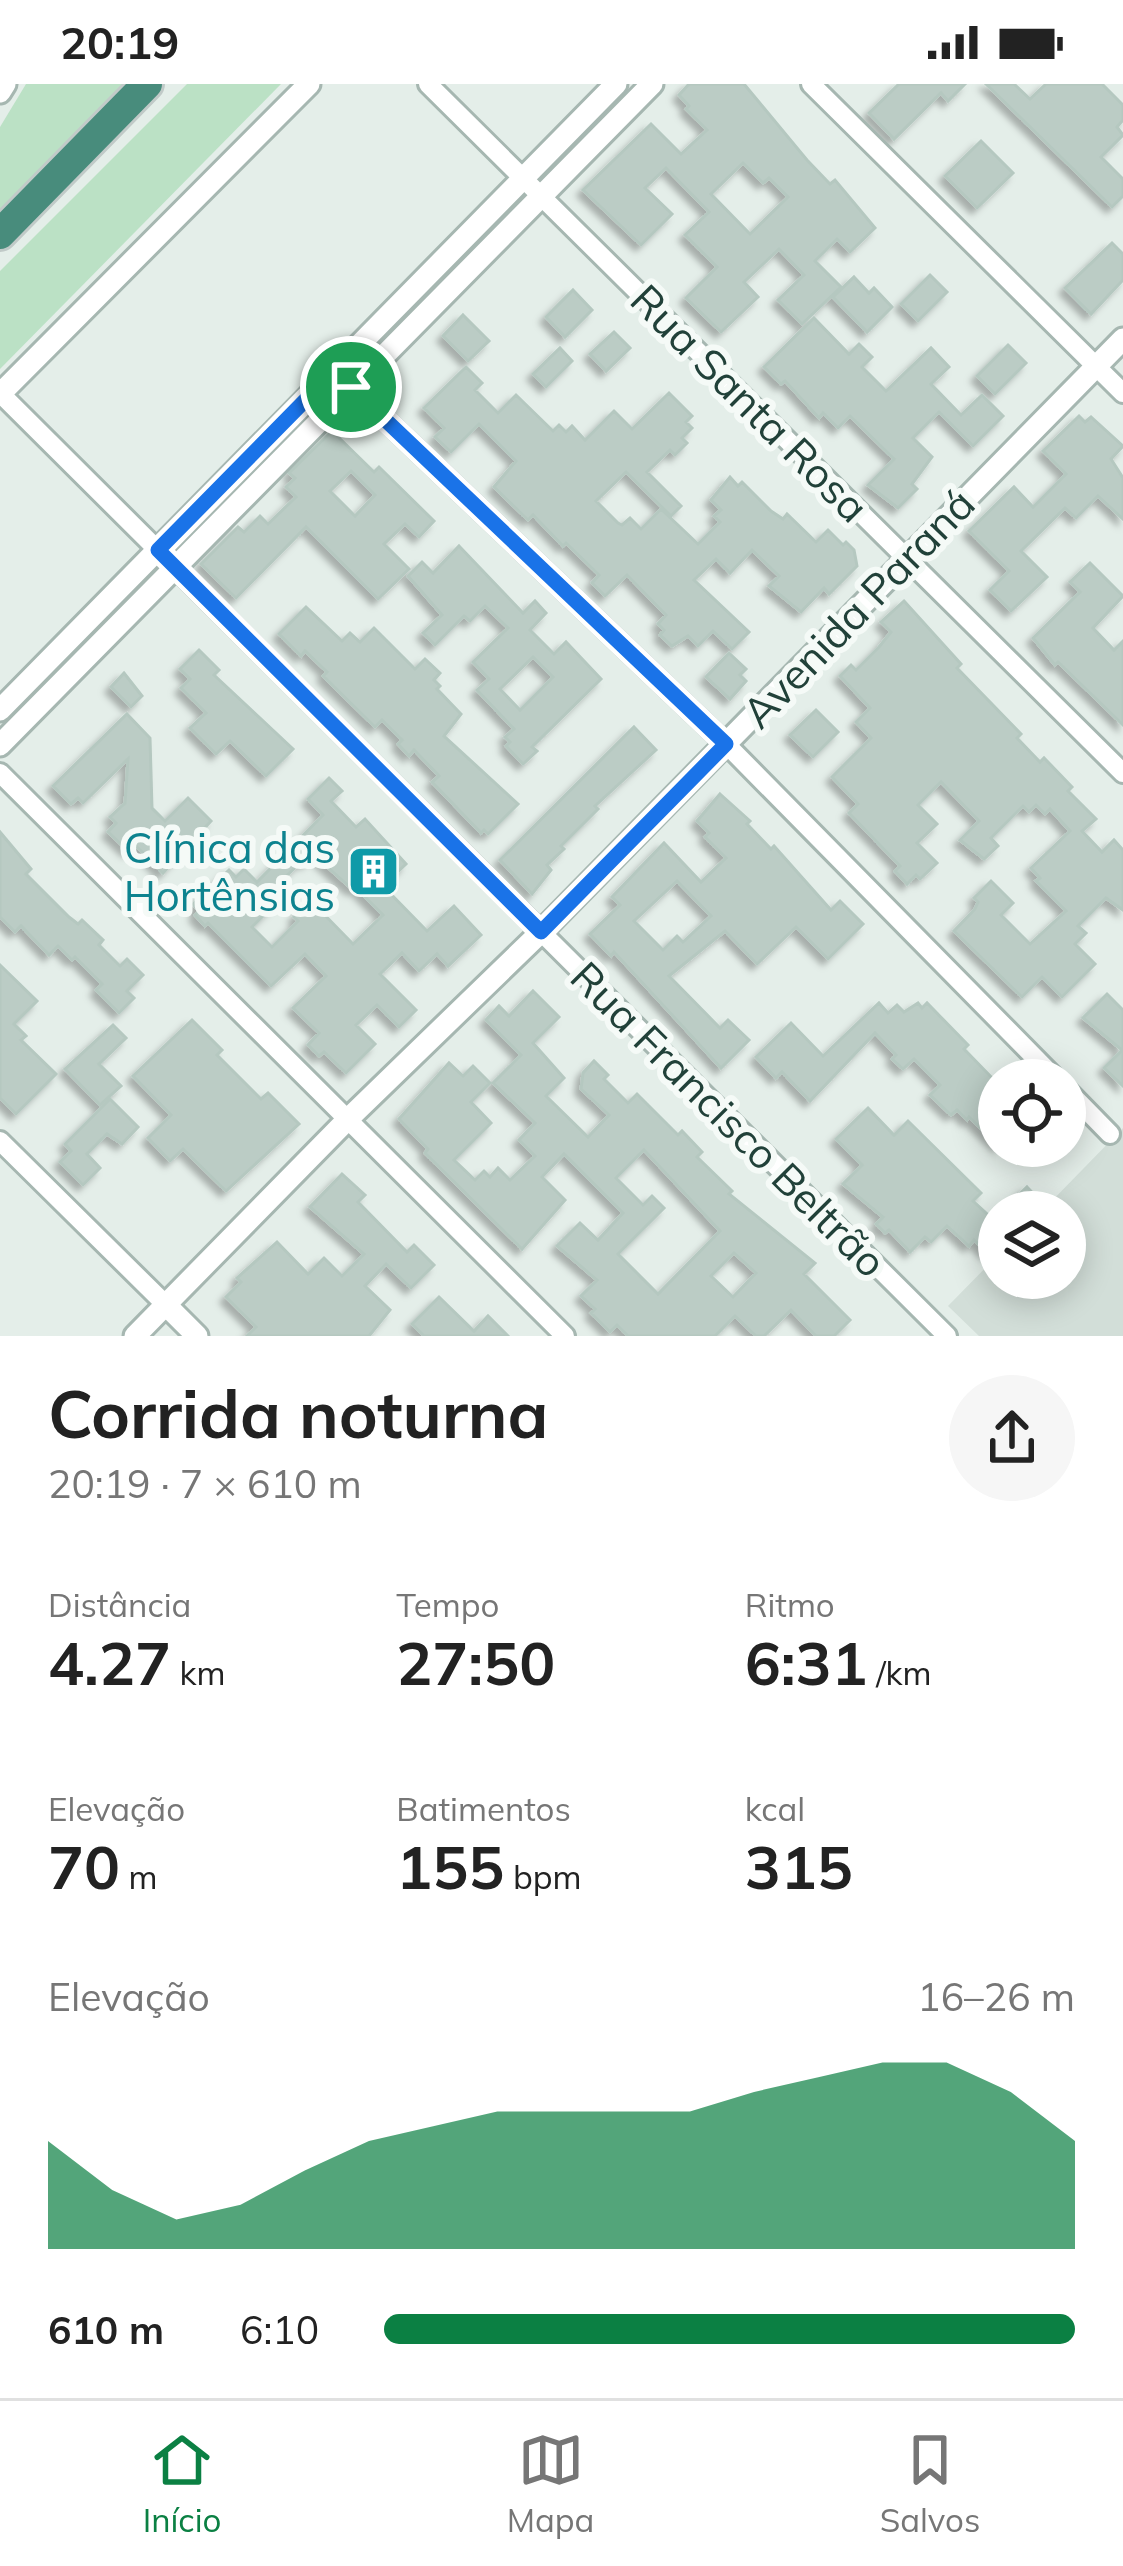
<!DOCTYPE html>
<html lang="pt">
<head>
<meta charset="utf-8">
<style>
  body { margin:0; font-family:Mulish,sans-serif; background:#f6f6f6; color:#222; height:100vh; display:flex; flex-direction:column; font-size:45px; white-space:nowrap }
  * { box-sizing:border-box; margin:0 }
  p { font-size:39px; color:#767676 }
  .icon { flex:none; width:66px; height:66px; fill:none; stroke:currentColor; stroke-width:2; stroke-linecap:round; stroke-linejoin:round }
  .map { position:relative; height:1252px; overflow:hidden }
  .details { display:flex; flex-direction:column; background:#fff; flex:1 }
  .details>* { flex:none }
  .controls { position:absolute; left:978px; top:975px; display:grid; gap:24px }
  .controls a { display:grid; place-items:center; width:108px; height:108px; border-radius:50%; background:#fff; box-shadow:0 6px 30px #0003; font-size:60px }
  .pin { position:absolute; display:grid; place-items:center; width:102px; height:102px; color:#fff; margin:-51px; border:6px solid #fff; border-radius:50%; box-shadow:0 3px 12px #0007 }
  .round { display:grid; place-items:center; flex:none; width:126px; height:126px; border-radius:63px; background:#f6f6f6 }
  .head { display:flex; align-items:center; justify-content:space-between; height:204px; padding:0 48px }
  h1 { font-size:66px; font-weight:700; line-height:90px }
  .stats { display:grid; grid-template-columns:repeat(3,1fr); gap:18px; height:204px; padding:12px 48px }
  .stats div { display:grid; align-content:center }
  .stats b { font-size:60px; font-weight:700 }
  .stats small { font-size:33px; font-weight:400 }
  .stats p { font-size:33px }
  .chart { height:336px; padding:24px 48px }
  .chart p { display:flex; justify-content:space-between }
  .chart svg { width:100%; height:216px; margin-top:12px; fill:#0b8043; opacity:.7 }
  ul { padding:0 48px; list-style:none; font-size:39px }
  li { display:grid; grid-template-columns:192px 144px 1fr; align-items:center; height:90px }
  li i { height:30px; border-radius:15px; background:#0b8043 }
  .status { display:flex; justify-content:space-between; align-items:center; height:84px; padding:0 60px; background:#fff; direction:ltr }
  .status svg { height:33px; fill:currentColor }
  .dock { display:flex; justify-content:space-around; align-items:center; height:168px; border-top:3px solid #e0e0e0; background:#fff; font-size:33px; color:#767676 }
  .dock a { display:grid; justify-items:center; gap:6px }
  .dock .active { color:#0b8043 }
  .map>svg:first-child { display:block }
  .built { fill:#d2ded8 }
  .green { fill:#bbe1c5 }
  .building { fill:#bbccc5; stroke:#b5c8c0; stroke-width:3; fill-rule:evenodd; filter:url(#shadow) }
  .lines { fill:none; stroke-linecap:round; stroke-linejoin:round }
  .minor-casing { stroke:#a6b7b1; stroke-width:24 }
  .tertiary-casing { stroke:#a6b7b1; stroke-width:27 }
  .trunk-casing { stroke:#c1cac8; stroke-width:36 }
  .minor { stroke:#fff; stroke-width:18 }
  .tertiary { stroke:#fff; stroke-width:21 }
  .trunk { stroke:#488c7c; stroke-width:30 }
  .route-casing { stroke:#fff; stroke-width:24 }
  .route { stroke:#1a73e8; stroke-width:15 }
  .labels { text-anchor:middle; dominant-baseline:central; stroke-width:12; stroke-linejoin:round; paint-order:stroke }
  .street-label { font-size:42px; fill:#214139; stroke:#f5faf7 }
  .culture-label { font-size:42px; fill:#0d838f; stroke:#f5faf7; text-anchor:end }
</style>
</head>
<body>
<div class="status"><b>20:19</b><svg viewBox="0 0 49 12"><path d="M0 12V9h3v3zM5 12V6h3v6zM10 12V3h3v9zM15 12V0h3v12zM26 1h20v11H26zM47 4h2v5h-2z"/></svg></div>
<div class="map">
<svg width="1123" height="1252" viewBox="0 0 1123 1252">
  <defs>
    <filter id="shadow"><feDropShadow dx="-5.5" dy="5.5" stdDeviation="3" flood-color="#0004"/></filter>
  </defs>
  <rect width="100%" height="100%" fill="#e4eee9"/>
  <path class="built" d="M1123,1044V1252H979L948,1222L999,1170V1194H1065V1128H1041Z"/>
  <g class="green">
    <path d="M26,0H130L0,132V43Z"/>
    <path d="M187,0H281L0,285V187Z"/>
  </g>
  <g class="building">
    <path d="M689,0H744L807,76L830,100L835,96L875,144L850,168L837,155L815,177L841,203L802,240L778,216L804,191L779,165L744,198L758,213L721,248L686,214L717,183L685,151L709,128L666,84L645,104L672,130L641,161L583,106L651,40L681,70L707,46L686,25L689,22L679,11ZM743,79L763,99L769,94L788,113L750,150L711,110Z"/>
    <path d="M899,0H965L948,17L941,9L894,55L869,29Z"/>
    <path d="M986,0H1014L1030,15L1046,0H1102L1123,21V36L1117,43L1123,51L1101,73L1123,95V112L1112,123Z"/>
    <path d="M981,57L1013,89L977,124L945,92Z"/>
    <path d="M1112,159L1123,170V196L1091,230L1065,204Z"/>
    <path d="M930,191L947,208L918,237L901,220Z"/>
    <path d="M854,193L869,209L874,204L892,223L867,248L833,213Z"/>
    <path d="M573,206L592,226L565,253L546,233Z"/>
    <path d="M463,231L489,257L468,277L443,252Z"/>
    <path d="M814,234L849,270L859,260L872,273L862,283L886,307L931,264L949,283L931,300L961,331L982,311L1003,332L973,362L939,328L913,354L932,373L912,400L917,405L898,424L868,401L894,375L850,332L838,344L823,329L819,334L785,297L781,300L764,283Z"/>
    <path d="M614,248L630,264L606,287L590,270Z"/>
    <path d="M1008,261L1026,279L995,310L977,292Z"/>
    <path d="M560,264L572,277L546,303L533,290Z"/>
    <path d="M466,283L482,299L475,306L498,329L516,311L553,347L559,341L566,348L572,342L585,356L614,327L632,345L669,309L692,332L686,338L692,344L682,354L687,359L675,371L670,366L647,388L681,422L671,432L626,388L596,417L618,439L622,441L630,434L641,445L661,425L698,460L720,438L714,432L721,426L711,416L730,393L738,402L742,398L771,427L783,435L787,430L816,458L828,446L843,461L846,458L854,466L857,482L829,510L824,504L801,528L769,502L779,492L752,466L730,489L716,475L694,496L749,548L732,565L713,547L698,562L688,552L672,562L660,551L664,546L658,540L666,531L627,491L605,512L592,499L599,491L566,459L563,462L533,431L528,436L494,403L516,377L479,340L451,368L435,353L444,344L424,324Z"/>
    <path d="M1079,332L1085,338L1091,333L1123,362L1111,375L1123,394V435L1098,412L1076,434L1065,424L1021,467L1047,493L1011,527L990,506L1009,487L969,447L1014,403L1033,423L1066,390L1043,367Z"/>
    <path d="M332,347L374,388L379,383L434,437L419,453L405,440L384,460L409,485L378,515L306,443L236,514L201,480L238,443L244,448L260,432L268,440L296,413L286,403L295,394L289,389ZM351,387L375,411L355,432L330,407Z"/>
    <path d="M459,462L523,529L535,517L546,529L530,546L554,570L566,558L601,595L532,663L537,667L523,680L506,662L510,658L505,653L514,645L477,606L489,595L473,578L508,544L485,522L470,537L464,532L435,561L423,549L442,531L408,492L422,478L433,489ZM533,573L553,593L520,626L500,605Z"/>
    <path d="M1090,479L1123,512L1093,544L1114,566L1123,557V641L1058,578L1055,581L1033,554L1080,508L1070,498Z"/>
    <path d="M904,517L961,580L957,584L1021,650L1017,654L1040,678L1044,674L1072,703L1068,707L1096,735L1082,747L1102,768L1114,756L1123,766V826L1106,814L1078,842L1086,849L1075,860L1095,880L1062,913L1042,893L1022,913L954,847L975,825L978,818L974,814L991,797L1013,819L1001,831L1030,860L1066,827L1036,797L1040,794L1031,784L1070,747L1050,725L1045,730L1036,721L1029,728L1023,722L991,754L998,762L984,775L960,756L979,737L941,698L918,721L937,740L917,759L937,779L920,795L916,791L907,800L895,787L900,782L849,729L858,720L832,693L871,654L856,638L870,624L840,592L851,581L856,586L879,563L891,548L881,538Z"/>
    <path d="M306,523L342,557L350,549L360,558L374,544L415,585L425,575L440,589L434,596L440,602L437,605L461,630L444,652L518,720L488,750L484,746L481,749L432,698L439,692L414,666L409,672L398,660L402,656L382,636L375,643L323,592L327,588L305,567L301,572L279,550Z"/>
    <path d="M199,566L219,586L214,591L293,665L266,692L230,657L216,670L190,644L206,629L181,604L190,595L180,585Z"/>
    <path d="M729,569L746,585L740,591L746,597L730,615L706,593Z"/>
    <path d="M124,589L142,612L131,623L111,603Z"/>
    <path d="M816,626L838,648L813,673L790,651Z"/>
    <path d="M127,630L150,654L152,724L165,737L188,714L211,737L163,789L135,761L128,767L108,748L116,739L110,733L125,719L128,675L83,719L78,714L71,720L53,702Z"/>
    <path d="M634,643L656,666L595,722L598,725L561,762L564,765L547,781L551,786L532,810L500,776Z"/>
    <path d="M329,694L342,707L331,717L356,743L365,735L406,780L383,802L427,847L454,822L481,851L448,882L437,870L419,887L402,869L380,890L416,926L399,943L377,921L356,941L375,960L346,989L324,968L319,972L308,961L319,949L293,924L326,892L305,870L271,902L208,839L205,842L195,831L199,827L193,820L229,786L236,793L244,785L257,798L323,731L308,715ZM314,771L352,805L355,803L383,831L353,860L311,817L294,833L298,837L272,863L252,843L285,810L276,802L303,776L306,779Z"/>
    <path d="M720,710L750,737L747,740L771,765L774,762L831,826L840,817L863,840L828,875L796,843L757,880L725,847L669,892L720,944L728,936L749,956L721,984L614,868L611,872L590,850L620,821L612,813L664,759L701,798L726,774L705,753L709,749L697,737ZM677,797L711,832L683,858L677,852L663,866L634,837Z"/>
    <path d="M0,748L31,785L26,790L69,833L78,840L82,836L103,856L99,861L120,882L127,875L143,891L127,907L134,914L119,929L96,906L102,900L75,873L72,876L58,862L49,871L21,842L15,848L0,833Z"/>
    <path d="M0,881L37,917L14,940L26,952L21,956L56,990L16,1030L0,1014Z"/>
    <path d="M533,907L559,933L533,959L564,994L546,1012L588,1053L609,1031L581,1005L583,989L594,977L608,991L604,995L628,1019L637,1010L678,1051L682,1047L702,1068L697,1073L732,1107L729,1110L815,1179L804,1190L850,1236L834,1252H816L791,1226L764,1252H756L735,1232L715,1252H628L617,1241L610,1248L591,1229L595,1225L581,1212L597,1196L557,1162L580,1139L598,1156L623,1129L564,1070L542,1093L565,1116L522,1165L425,1069L428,1065L399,1035L449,979L463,992L473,982L490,999L471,1018L491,1039L454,1076L475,1096L484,1087L490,1093L498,1084L510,1096L535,1072L519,1056L535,1039L493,999L521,971L486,936L499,922L509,932ZM644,1066L720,1147L658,1210L618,1170L664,1124L652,1112L643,1121L616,1094ZM734,1169L756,1189L733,1213L711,1192Z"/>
    <path d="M1107,910L1123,926V1002L1104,984L1122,966L1083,934Z"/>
    <path d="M879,919L888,929L897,921L904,928L918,919L922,924L927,919L968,961L964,965L999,1001V1062L969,1033L967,1036L957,1026L951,1031L930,1011L940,1001L914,975L903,985L892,975L896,971L875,949L810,1017L782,988L776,994L756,973L791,939L823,972Z"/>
    <path d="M192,936L222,966L217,971L261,1015L268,1009L299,1040L226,1107L183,1065L170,1077L148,1054L171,1031L133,992Z"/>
    <path d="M113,941L126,954L99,980L121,1002L100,1021L65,985Z"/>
    <path d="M110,1015L138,1043L122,1060L107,1050L87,1070L100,1084L83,1101L60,1078L71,1067L65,1060Z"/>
    <path d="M868,1024L894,1051L908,1037L981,1109L973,1117L999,1141V1158L988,1170L974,1156L969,1162L947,1142L931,1158L925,1153L910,1168L889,1146L885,1149L876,1140L883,1133L843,1100L862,1081L836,1055Z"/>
    <path d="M342,1090L365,1111L358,1118L407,1168L414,1161L434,1181L411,1204L386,1180L365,1202L390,1226L369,1252H247L256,1243L226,1213L241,1198L237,1194L277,1158L308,1190L324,1174L342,1192L364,1170L310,1123Z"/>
    <path d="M1027,1103L1042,1119L1033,1128H1001Z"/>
    <path d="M439,1213L474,1247L488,1232L508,1252H424L412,1240Z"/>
  </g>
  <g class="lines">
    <defs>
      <g id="minor">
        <path d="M428,0L1123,689"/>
        <path d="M811,0L1123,309"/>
        <path d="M334,287L726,660L1057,996"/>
        <path d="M1,310L947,1252"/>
        <path d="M0,689L565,1252"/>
        <path d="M1065,1004L1110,1050"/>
        <path d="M0,1057L166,1221"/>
      </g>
      <g id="tertiary">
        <path d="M0,8L5,0"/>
        <path d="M0,310L309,0"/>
        <path d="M0,626L616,0"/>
        <path d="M0,661L652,0"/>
        <path d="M166,1221L197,1252"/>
        <path d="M135,1252L346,1037L541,848L1123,255"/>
      </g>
      <path id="trunk" d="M0,150L147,0"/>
    </defs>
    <use href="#minor" class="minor-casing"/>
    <use href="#tertiary" class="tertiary-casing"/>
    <use href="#trunk" class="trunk-casing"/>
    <use href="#minor" class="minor"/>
    <use href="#tertiary" class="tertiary"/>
    <use href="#trunk" class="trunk"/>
  </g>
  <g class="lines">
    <defs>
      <path id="route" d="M334,287L726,660L541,848L158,466Z"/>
    </defs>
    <use href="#route" class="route-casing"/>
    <use href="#route" class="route"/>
  </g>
  <defs>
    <symbol id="building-square" viewBox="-11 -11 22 22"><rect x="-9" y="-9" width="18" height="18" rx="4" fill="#0f9aa8" stroke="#f5faf7"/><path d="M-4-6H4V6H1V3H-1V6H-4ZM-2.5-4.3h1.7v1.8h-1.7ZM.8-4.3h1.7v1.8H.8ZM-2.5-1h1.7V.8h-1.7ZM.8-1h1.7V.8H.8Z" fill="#fff"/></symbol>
  </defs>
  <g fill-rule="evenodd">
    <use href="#building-square" x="344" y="758" width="59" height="59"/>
  </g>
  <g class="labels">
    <g class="street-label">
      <text transform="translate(750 319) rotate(45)">Rua Santa Rosa</text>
      <text transform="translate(858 524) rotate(-46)">Avenida Paraná</text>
      <text transform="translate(729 1035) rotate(45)">Rua Francisco Beltrão</text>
    </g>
    <g class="culture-label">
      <text x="335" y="763">Clínica das<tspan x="335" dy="48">Hortênsias</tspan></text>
    </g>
  </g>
</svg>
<div class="controls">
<a><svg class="icon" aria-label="locate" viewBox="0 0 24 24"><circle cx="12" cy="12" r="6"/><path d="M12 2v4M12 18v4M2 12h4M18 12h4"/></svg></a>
<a><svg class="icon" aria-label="layers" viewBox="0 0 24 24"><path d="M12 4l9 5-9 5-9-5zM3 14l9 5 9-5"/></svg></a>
</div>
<div class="pin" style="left:351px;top:303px;background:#1e9e55"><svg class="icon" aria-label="arrive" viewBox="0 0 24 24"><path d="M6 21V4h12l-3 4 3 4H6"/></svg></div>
</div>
<section class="details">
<div class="head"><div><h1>Corrida noturna</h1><p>20:19 · 7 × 610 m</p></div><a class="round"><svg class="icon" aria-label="share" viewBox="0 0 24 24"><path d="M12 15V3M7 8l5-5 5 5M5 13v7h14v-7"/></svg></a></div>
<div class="stats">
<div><p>Distância</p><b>4.27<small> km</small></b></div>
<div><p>Tempo</p><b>27:50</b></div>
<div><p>Ritmo</p><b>6:31<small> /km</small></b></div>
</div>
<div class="stats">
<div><p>Elevação</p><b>70<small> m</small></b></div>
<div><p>Batimentos</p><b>155<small> bpm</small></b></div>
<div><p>kcal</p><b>315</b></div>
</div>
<div class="chart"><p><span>Elevação</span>16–26 m</p>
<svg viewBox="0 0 160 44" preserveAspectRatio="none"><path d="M0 44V22L10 32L20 38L30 35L40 28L50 22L60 19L70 16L80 16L90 16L100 16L110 12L120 9L130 6L140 6L150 12L160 22V44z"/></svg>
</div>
<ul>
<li><b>610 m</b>6:10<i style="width:100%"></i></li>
</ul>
</section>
<nav class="dock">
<a class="active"><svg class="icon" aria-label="home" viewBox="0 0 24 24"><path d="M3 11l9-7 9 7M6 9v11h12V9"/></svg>Início</a>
<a><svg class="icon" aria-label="map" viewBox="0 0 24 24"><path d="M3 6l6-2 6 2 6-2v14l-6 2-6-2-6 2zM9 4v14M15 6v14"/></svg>Mapa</a>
<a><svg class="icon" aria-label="saved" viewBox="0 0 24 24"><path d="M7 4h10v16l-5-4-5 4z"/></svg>Salvos</a>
</nav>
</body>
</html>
